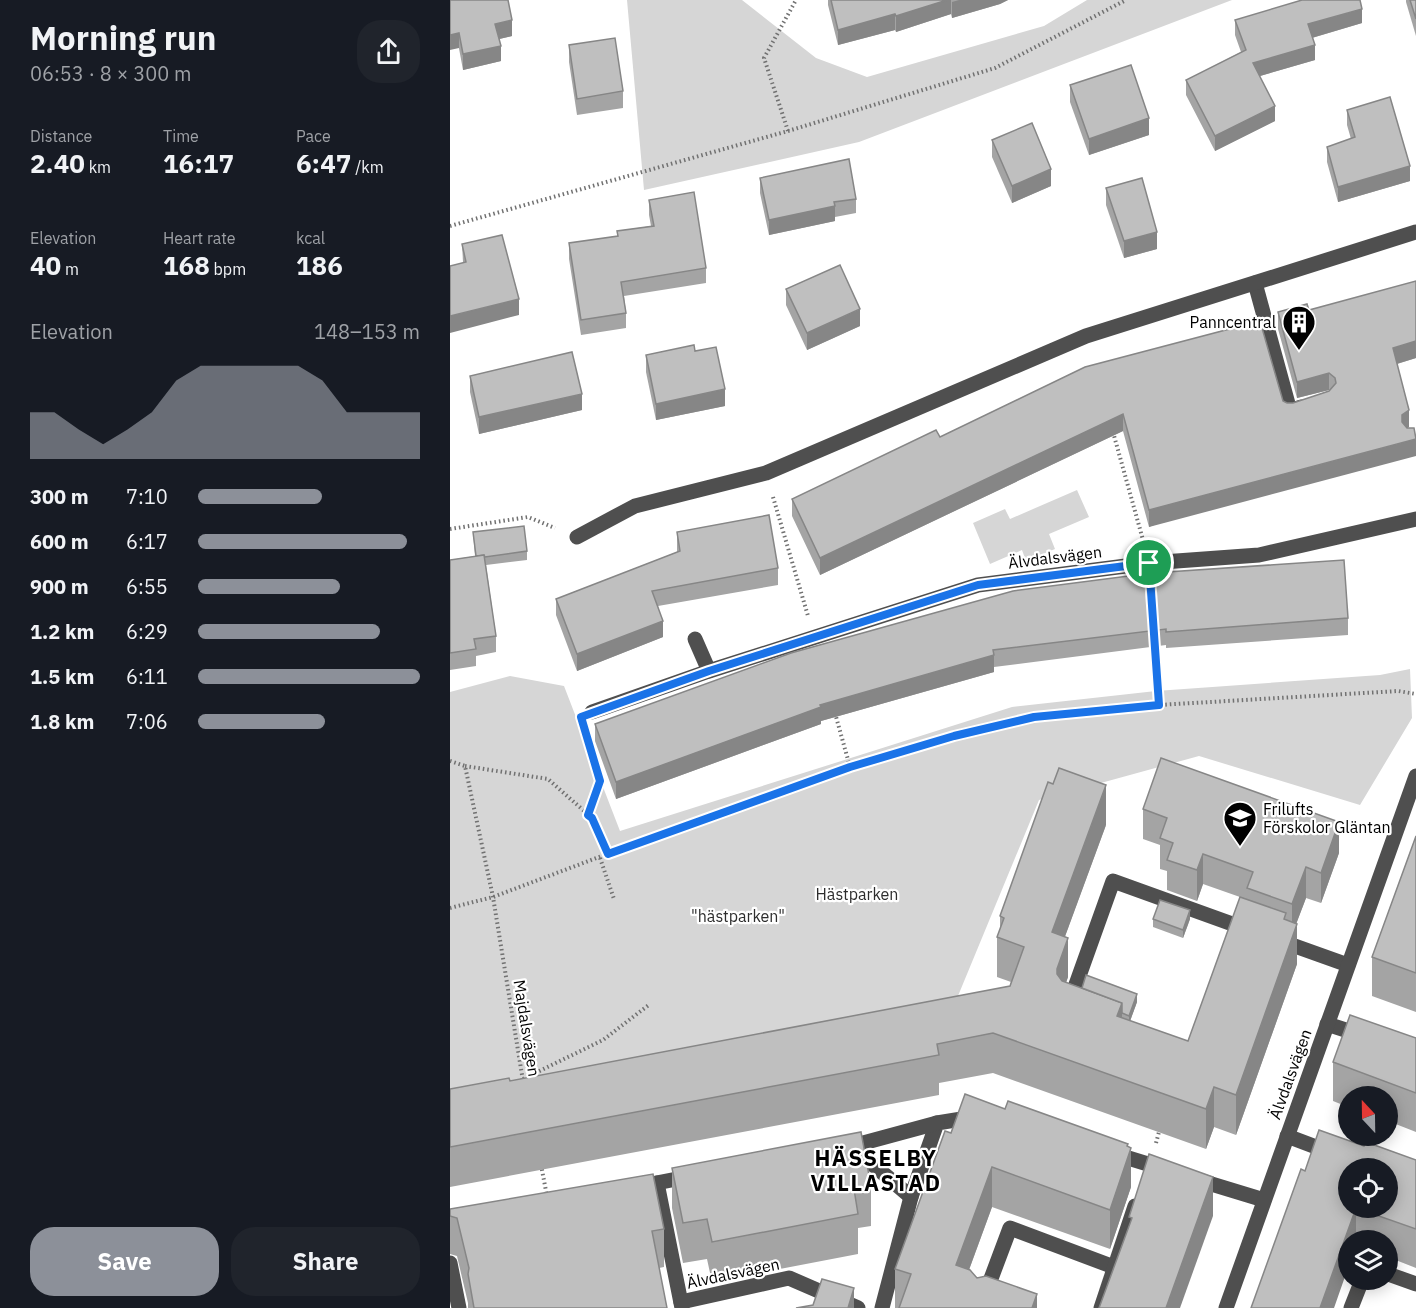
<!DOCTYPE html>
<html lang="en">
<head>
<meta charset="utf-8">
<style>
  body { margin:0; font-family:"IBM Plex Sans",sans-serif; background:#20242c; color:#f1f3f6; height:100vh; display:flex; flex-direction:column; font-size:22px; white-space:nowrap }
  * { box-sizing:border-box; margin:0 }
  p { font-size:20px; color:#9ea1a6 }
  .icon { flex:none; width:33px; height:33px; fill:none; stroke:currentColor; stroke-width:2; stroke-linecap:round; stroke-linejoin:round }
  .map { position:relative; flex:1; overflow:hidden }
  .side { display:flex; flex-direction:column; background:#171b24; width:450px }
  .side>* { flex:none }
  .needle { width:39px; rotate:338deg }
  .fabs { position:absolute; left:888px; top:1086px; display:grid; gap:12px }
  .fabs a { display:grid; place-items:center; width:60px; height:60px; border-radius:50%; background:#171b24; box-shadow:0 3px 15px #0003; font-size:30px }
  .pin { position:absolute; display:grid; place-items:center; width:51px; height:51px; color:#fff; margin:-26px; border:3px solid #fff; border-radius:50%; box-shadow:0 2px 6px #0007 }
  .round { display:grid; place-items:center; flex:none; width:63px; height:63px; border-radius:24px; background:#20242c }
  .headline { display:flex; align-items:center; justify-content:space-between; height:102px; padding:0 30px }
  h1 { font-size:33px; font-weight:700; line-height:45px }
  .metrics { display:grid; grid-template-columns:repeat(3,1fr); gap:9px; height:102px; padding:6px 30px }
  .metrics div { display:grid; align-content:center }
  .metrics b { font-size:26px; font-weight:700 }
  .metrics small { font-size:16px; font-weight:400 }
  .metrics p { font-size:16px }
  .chart { height:168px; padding:12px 30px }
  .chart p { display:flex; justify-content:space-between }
  .chart svg { width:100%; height:108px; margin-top:6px; fill:#8c9099; opacity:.7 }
  .cta { display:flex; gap:12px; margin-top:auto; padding:12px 30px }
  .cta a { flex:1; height:69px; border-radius:24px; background:#8c9099; color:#fff; font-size:24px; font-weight:700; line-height:69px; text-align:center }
  .cta a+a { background:#20242c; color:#f1f3f6 }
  ul { padding:0 30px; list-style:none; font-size:20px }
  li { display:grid; grid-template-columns:96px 72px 1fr; align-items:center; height:45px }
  li i { height:15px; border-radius:8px; background:#8c9099 }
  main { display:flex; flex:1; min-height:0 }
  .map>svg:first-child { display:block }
  .green { fill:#d6d6d6 }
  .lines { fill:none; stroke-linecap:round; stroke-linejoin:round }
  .path { stroke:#717171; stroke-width:4; stroke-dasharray:1.5 3; stroke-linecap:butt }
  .minor { stroke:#4f4f4f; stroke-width:15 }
  .wall { fill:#a4a4a4 }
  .shaded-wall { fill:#868686 }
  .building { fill:#bfbfbf; stroke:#868686; stroke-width:1.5 }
  .route-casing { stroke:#fff; stroke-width:12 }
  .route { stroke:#1a73e8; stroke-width:8 }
  .labels { text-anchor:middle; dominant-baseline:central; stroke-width:4.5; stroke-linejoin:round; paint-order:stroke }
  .poi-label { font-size:16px; fill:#000; stroke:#fff; text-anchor:end }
  .street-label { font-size:16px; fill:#000; stroke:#fff }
  .park-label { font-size:16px; fill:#2d2d2d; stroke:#fff }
  .district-label { font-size:22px; font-weight:bold; letter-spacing:1.5px; fill:#000; stroke:#fff }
</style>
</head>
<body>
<main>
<section class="side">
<div class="headline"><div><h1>Morning run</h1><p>06:53 · 8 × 300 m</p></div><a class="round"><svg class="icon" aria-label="share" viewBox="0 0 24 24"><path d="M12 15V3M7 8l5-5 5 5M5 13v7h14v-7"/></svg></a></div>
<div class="metrics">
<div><p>Distance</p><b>2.40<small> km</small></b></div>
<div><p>Time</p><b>16:17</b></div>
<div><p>Pace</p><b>6:47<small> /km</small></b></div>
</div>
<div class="metrics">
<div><p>Elevation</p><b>40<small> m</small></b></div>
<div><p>Heart rate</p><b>168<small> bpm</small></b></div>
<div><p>kcal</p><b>186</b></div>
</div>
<div class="chart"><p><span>Elevation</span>148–153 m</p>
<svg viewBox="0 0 160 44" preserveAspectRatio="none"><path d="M0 44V25L10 25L20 32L30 38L40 32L50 25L60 12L70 6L80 6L90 6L100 6L110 6L120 12L130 25L140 25L150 25L160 25V44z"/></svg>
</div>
<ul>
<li><b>300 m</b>7:10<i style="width:56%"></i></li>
<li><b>600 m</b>6:17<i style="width:94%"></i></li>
<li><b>900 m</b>6:55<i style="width:64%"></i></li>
<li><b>1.2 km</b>6:29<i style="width:82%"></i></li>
<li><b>1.5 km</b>6:11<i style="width:100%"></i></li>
<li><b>1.8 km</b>7:06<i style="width:57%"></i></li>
</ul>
<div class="cta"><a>Save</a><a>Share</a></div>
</section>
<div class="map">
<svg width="966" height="1308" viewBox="0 0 966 1308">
  <rect width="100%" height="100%" fill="#fff"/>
  <g class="green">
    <path d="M177,0H292L366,58L417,77L594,26L637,0H782L409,142L194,190Z"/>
    <path d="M627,490L639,517L599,534L605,549L576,561L572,550L540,564L523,523L555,509L560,519Z"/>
    <path d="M960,669L962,718L910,805L749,756L589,800L503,1008L0,1109V692L60,676L114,686L170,831L562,707L706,691L930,675Z"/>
  </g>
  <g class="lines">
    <g class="path">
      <path d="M338,131L314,58L346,0"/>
      <path d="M0,226L338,131L545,68L676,0"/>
      <path d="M663,432L693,540"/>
      <path d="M323,497L358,616"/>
      <path d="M0,529L78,517L105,528"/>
      <path d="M705,643L709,705"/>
      <path d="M385,713L400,767"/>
      <path d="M137,736L150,781L138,815"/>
      <path d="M0,761L15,766L43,897L73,1081"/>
      <path d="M15,766L98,779L142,818L158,854"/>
      <path d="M150,858L164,899"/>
      <path d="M0,908L43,897L234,825L400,767L504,736L584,717L709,705L948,691L966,694"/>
      <path d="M73,1079L153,1040L200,1004"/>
      <path d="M706,1143L709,1132"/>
      <path d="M91,1165L97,1196"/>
    </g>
    <g class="minor">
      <path d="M805,283L840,411L851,407"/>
      <path d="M127,537L185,506L316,473L636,336L966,232"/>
      <path d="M245,639L259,671"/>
      <path d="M142,712L259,671L528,585L699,563L809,555L966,519"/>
      <path d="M828,940L898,965"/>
      <path d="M619,1004L663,881L799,930"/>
      <path d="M877,1024L914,1036"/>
      <path d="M837,1136L882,1153"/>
      <path d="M401,1146L461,1197L487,1123L524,1117"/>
      <path d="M402,1146L487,1123"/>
      <path d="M662,1153L714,1169"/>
      <path d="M745,1179L814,1200"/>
      <path d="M207,1183L232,1308"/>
      <path d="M186,1187L242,1176"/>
      <path d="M0,1263L9,1308"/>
      <path d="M938,1274L966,1284"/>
      <path d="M231,1302L339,1278L408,1308"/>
      <path d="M432,1308L461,1197"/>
      <path d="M530,1308L560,1228L664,1267"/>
      <path d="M651,1308L685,1206"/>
      <path d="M776,1308L966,776"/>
      <path d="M901,1308L912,1280"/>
    </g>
  </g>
  <g class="wall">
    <path d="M0,0L62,36L49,39L51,61L13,70Z"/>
    <path d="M378,0H558L550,4L502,18L501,14L446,32L445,30L388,45L378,5Z"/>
    <path d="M956,0H966V36L956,2Z"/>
    <path d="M785,20L912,23L862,38L865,60L810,76L825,121L765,151L736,95V80L791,52L785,35Z"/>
    <path d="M119,45L173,91V108L127,115L119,62Z"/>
    <path d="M620,85L699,135L639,155L620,102Z"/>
    <path d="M897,110L960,181L888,202L877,162V147L901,139L897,125Z"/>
    <path d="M542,140L601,186L562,203L542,157Z"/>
    <path d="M310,178L406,199V213L385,217V221L319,235L310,193Z"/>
    <path d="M656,188L707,249L674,258L656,205Z"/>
    <path d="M199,200L256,268V283L174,296L176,313V328L131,335L119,259V243L167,236V231L201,226L199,215Z"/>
    <path d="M12,244L69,315L13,262Z"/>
    <path d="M336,289L410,326L357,350L336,305Z"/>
    <path d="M859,310L966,358L947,364L959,427L957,428L699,527L673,431L370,575L342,516V499L490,437L635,367L833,401L837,403H843L879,391V390L847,398L828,329V312Z"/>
    <path d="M196,355L275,406L206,420L196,372Z"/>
    <path d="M20,376L132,410L29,434L20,392Z"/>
    <path d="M23,532L77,551V560L36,565L46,636V652L26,656V666L0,670V560L25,556Z"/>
    <path d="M227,532L328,568V585L208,606L213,637L127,671L106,615V599L227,552Z"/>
    <path d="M563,591L898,618V635L716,648V645L544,667V672L371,721V724L166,799L145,741V724Z"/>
    <path d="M693,809L889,853L871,903L856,898L846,924L847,964L786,1135L764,1127L756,1149L543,1073L489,1083V1095L0,1187V1089L60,1081L560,986L561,982L547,977V937L550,929V916L656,825L615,936L618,977L616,982L632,988L687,1002L680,1021L738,1041L790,897L753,884L747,901L717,890V871L710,869V845L693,839Z"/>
    <path d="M966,836V1012L922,996V957Z"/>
    <path d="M703,919H740L733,938L703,927Z"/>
    <path d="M966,1038V1132L938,1121V1096H898V1107L883,1101V1062Z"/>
    <path d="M555,1109L678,1146L681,1187L660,1249L542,1207L519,1270L527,1278L587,1308H445V1269L501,1133Z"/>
    <path d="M914,1146L966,1160V1268L938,1257V1240H898L855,1171Z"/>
    <path d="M222,1168L421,1186V1226L408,1228V1254L262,1282L257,1259L233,1263L222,1208Z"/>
    <path d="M0,1209L214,1229V1267L209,1268L217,1308H18V1303L7,1256L0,1254Z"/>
  </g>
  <g class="shaded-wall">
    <path d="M497,0H501V14L446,32V16Z"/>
    <path d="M509,0H558L550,4L502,18V2Z"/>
    <path d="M912,9V23L858,39V24Z"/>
    <path d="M445,14V30L388,45V30Z"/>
    <path d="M62,20V36L45,40V24Z"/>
    <path d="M9,33V48L0,50V35Z"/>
    <path d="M865,45V60L803,78V63Z"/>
    <path d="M51,46V61L13,70V54Z"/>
    <path d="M825,106V121L765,151V136Z"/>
    <path d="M699,118V135L639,155V139Z"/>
    <path d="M960,166V181L888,202V187Z"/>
    <path d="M601,169V186L562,203V186Z"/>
    <path d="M385,206V221L319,235V220Z"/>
    <path d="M707,232V249L674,258V241Z"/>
    <path d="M69,299V315L0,333V316Z"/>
    <path d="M410,309V326L357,350V333Z"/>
    <path d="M966,341V358L943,365V348Z"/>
    <path d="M879,373V390L847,398V382Z"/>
    <path d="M275,389V406L206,420V404Z"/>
    <path d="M132,394V410L29,434V417Z"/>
    <path d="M959,410V427L952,432V415Z"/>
    <path d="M673,414V431L370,575V558Z"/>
    <path d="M966,439V456L699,527V510Z"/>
    <path d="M213,621V637L127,671V654Z"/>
    <path d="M544,655V672L371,721V724L166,799V782L370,705Z"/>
    <path d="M656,785V825L602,972V932Z"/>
    <path d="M889,822V853L871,903V873Z"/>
    <path d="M753,854V884L747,901V870Z"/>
    <path d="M856,867V898L842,935V904Z"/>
    <path d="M740,910V919L733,938V930Z"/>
    <path d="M847,924V964L786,1135V1095Z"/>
    <path d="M618,938V977L607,1009V969Z"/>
    <path d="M687,994V1002L679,1024V1016Z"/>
    <path d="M672,1003V1043L667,1016Z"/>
    <path d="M764,1087V1127L756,1149V1109Z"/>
    <path d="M678,1144V1158L681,1148V1187L660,1249V1210Z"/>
    <path d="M542,1167V1207L506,1305V1265Z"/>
    <path d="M763,1177V1216L730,1308H716Z"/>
    <path d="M906,1208V1240H898V1268L884,1308H870Z"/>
    <path d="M404,1288V1308H398Z"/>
    <path d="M587,1294V1308H582Z"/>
  </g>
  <g class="building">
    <path d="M0,0H58L62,20L45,24L51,46L13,54L9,33L0,35Z"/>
    <path d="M381,0H497L446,16L445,14L388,30Z"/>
    <path d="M852,0H910L912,9L858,24L865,45L803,63L825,106L765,136L736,80L796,50L785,20Z"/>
    <path d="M960,0H966V19Z"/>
    <path d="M165,38L173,91L127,99L119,45Z"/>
    <path d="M681,65L699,118L639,139L620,85Z"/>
    <path d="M940,97L960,166L888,187L877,147L905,137L897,110Z"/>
    <path d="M582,123L601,169L562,186L542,140Z"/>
    <path d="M399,159L406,199L384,202L385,206L319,220L310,178Z"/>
    <path d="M692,178L707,232L674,241L656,188Z"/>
    <path d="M244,192L256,268L171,282L176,313L131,320L119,243L168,236L167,231L204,226L199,200Z"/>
    <path d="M52,235L69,299L0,316V266L16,262L12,244Z"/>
    <path d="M390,265L410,309L357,333L336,289Z"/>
    <path d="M966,281V341L943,348L959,410L952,415V422L957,428H964L966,439L699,510L673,414L370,558L342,499L486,430L490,437L635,367L810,321L833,401L837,403H843L879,391L886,383L885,378L879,373L847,382L828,312L857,304L859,310Z"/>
    <path d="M244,345L245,351L266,347L275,389L206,404L196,355Z"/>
    <path d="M122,352L132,394L29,417L20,376Z"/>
    <path d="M319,515L328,568L202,591L213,621L127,654L106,599L230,551L227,532Z"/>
    <path d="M74,526L77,551L35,557L34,555L26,556L23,532Z"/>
    <path d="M34,555L46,636L24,639L26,649L0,653V560Z"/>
    <path d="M894,560L898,618L716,632V629L543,650L544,655L370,705L371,707L166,782L145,724L341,653L563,591L702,573Z"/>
    <path d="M711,758L889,822L871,873L856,867L842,904L797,888L803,872L753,854L747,870L717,860L723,843L710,838L717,818L693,809Z"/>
    <path d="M609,768L656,785L602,932L618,938L607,969V974L612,981L672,1003L667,1016L738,1041L790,897L836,913L834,919L847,924L786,1095L764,1087L756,1109L543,1033L487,1044L489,1055L0,1147V1089L59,1078L60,1081L560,986L574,947L547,937L554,918L550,916L598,782L603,784Z"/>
    <path d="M966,836V973L922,957Z"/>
    <path d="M710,900L740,910L733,930L703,919Z"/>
    <path d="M636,975L687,994L679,1016L672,1013V1003L632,988Z"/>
    <path d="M900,1015L966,1038V1093L883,1062Z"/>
    <path d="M515,1094L555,1109L558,1101L678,1144L677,1146L681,1148L660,1210L542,1167L506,1265L520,1270L527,1278L536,1276L587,1294L582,1308H449L461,1274L445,1269L495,1131L501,1133Z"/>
    <path d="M869,1130L914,1146L916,1142L966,1160V1229L906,1208H938V1168H898V1208H906L870,1308H801L851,1169L855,1171Z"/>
    <path d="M411,1132L421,1186L404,1189L408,1214L262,1242L257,1219L233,1223L222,1168Z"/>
    <path d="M699,1154L763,1177L716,1308H649L682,1218L679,1217Z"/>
    <path d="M203,1174L214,1229L202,1231L217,1308H24L18,1274L19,1268L7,1218L0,1216V1209Z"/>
    <path d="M372,1279L404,1288L398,1308H346L363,1305Z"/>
  </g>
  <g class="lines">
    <defs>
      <path id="route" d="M699,563L709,705L584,717L504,736L400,767L158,854L142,818L138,815L150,781L131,717L259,671L528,585Z"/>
    </defs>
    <use href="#route" class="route-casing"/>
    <use href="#route" class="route"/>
  </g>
  <defs>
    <symbol id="building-pin" viewBox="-11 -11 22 30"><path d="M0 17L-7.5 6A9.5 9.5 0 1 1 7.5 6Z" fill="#000" stroke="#fff"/><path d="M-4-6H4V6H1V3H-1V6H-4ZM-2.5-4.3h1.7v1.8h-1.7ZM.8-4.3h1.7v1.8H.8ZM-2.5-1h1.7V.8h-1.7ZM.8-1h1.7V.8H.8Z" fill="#fff"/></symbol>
    <symbol id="school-pin" viewBox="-11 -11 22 30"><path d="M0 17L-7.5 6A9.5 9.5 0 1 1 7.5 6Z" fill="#000" stroke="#fff"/><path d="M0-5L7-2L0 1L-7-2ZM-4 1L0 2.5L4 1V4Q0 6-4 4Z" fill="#fff"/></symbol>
  </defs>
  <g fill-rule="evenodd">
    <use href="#building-pin" x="830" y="303" width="38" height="52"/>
    <use href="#school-pin" x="771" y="799" width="38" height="52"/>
  </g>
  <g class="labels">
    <g class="poi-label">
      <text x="826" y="322">Panncentral</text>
      <text x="813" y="809" text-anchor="start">Frilufts<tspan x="813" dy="18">Förskolor Gläntan</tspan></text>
    </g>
    <g class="street-label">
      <text transform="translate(605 557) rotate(-7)">Älvdalsvägen</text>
      <text transform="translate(77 1028) rotate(81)">Majdalsvägen</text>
      <text transform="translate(840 1074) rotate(-70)">Älvdalsvägen</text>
      <text transform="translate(283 1273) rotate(-12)">Älvdalsvägen</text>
    </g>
    <g class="park-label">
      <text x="407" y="894">Hästparken</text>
      <text x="288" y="916">"hästparken"</text>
    </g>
    <g class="district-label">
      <text x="426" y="1157">HÄSSELBY<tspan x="426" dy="25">VILLASTAD</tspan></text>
    </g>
  </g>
</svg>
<div class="fabs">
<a><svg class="needle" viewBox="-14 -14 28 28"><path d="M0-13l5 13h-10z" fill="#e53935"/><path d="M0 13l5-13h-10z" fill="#9ea1a6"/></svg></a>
<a><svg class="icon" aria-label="locate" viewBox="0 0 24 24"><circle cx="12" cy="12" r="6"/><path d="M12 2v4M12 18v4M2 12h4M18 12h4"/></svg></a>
<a><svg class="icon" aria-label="layers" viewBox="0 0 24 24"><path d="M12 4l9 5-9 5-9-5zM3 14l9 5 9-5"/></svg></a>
</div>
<div class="pin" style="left:699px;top:563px;background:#1e9e55"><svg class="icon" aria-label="arrive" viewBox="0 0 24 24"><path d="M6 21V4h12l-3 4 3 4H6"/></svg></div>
</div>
</main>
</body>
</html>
